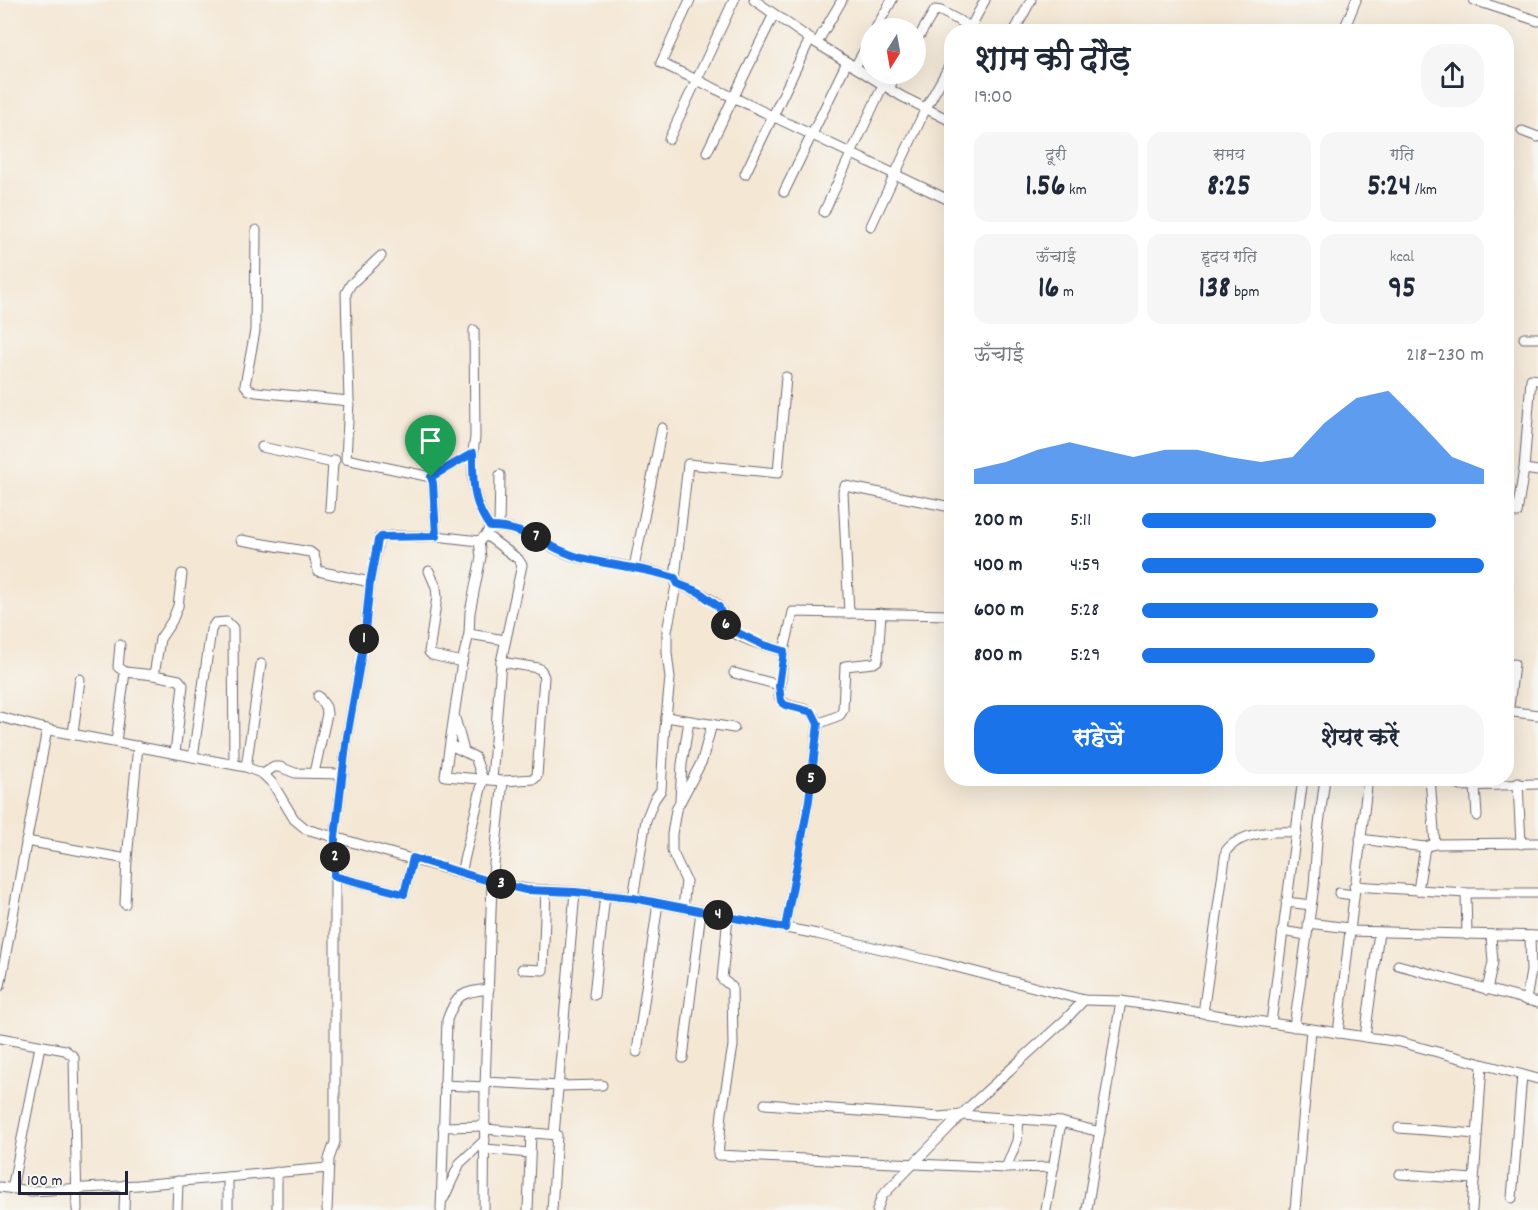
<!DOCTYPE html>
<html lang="hi">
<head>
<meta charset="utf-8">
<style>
  body { margin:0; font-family:Dekko,"Playpen Sans Deva",sans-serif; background:#f6f6f7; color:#1f2937; height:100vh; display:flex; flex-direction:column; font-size:22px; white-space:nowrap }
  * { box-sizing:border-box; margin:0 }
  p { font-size:20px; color:#747a83 }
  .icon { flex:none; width:33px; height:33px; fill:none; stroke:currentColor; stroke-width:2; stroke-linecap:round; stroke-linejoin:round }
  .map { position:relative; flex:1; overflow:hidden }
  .side { position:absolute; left:944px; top:24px; width:570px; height:762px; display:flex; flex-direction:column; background:#fff; border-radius:24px; box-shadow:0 6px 24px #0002 }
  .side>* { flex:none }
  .needle { width:39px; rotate:191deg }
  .tools { position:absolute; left:860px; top:18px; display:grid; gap:12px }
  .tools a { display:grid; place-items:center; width:66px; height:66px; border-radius:50%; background:#fff; box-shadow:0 6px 24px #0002; font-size:30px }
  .scale { position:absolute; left:18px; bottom:15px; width:110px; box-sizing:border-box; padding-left:6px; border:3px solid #22223b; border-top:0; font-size:16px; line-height:21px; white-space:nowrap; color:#22223b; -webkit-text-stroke:4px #f6f6f2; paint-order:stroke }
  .pin { position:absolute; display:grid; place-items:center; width:51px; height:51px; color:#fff; margin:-62px -26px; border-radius:50% 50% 50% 0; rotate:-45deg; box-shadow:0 0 6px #0007 }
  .pin .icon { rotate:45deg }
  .km { position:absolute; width:30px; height:30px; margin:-15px; border-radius:50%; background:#222; color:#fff; font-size:16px; line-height:30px; text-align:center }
  .round { display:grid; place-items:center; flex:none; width:63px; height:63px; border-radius:24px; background:#f6f6f7 }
  .summary { display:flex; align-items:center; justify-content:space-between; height:102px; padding:0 30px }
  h1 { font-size:33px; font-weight:800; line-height:45px }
  .metrics { display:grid; grid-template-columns:repeat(3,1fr); gap:9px; height:102px; padding:6px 30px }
  .metrics div { display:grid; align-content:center; border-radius:15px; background:#f6f6f7; text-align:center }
  .metrics b { font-size:30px; font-weight:800 }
  .metrics small { font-size:16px; font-weight:400 }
  .metrics p { font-size:16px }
  .chart { height:168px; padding:12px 30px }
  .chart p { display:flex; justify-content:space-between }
  .chart svg { width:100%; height:108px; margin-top:6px; fill:#1a73e8; opacity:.7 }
  .primary-button { display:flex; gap:12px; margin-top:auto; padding:12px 30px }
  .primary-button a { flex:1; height:69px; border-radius:24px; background:#1a73e8; color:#fff; font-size:24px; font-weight:800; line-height:69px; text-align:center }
  .primary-button a+a { background:#f6f6f7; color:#1f2937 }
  ul { padding:0 30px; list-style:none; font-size:20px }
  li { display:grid; grid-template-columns:96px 72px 1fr; align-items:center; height:45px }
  li i { height:15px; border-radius:8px; background:#1a73e8 }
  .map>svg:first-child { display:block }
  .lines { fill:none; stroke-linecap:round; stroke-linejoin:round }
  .minor-casing { stroke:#6c6771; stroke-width:11 }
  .minor { stroke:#fff; stroke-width:9 }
  .route-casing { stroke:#fff; stroke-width:12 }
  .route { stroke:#1a73e8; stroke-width:8 }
</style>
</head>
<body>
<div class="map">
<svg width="1538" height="1210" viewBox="0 0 1538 1210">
  <rect width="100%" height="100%" fill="#f6f6f2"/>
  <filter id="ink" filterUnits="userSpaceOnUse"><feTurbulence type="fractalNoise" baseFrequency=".0167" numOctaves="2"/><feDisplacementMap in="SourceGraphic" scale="12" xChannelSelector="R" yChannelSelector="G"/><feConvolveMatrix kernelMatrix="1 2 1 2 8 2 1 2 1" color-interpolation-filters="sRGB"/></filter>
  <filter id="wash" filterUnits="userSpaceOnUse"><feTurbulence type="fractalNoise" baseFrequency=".008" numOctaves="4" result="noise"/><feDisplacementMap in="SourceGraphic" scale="24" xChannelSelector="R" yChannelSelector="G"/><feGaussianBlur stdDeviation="1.35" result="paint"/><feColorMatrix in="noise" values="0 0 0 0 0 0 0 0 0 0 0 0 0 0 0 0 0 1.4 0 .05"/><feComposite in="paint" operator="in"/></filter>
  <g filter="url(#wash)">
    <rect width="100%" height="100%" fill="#f4e7d4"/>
  </g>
  <g filter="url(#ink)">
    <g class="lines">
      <defs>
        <g id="minor">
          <path d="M690,0L661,63L951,201"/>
          <path d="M754,0L810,39L901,96L951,121"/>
          <path d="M1474,0L1538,21"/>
          <path d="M876,28L892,0"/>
          <path d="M968,32L985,0"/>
          <path d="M1014,32L1031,0"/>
          <path d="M1343,32L1356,0"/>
          <path d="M817,43L842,0"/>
          <path d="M915,43L935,10L941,11L971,27"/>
          <path d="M855,67L870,40"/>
          <path d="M889,88L897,74"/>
          <path d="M1522,131L1538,137"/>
          <path d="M669,139L734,0"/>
          <path d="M707,152L774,14"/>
          <path d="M745,174L810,39"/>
          <path d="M784,192L847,62"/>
          <path d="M824,212L883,85"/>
          <path d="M871,226L926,108L951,63"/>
          <path d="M256,230L255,331L245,385L249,390L256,392L349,401"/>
          <path d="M381,256L351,284L346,293L349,401L346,459L431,477L433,483L436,536L479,541L486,535L490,527C525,526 549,550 580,558C612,565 644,567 675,578L677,581L667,631V653L670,678L664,738L661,790L654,800L646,820L633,898"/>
          <path d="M474,330L475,437C470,469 471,500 490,527"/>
          <path d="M1524,338H1538"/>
          <path d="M262,447L333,463"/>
          <path d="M1524,469L1538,471"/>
          <path d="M431,477L473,453"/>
          <path d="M330,508L333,463L335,460"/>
          <path d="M1517,513L1524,469L1531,379L1538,380"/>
          <path d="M499,527L500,475"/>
          <path d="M486,535L518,559L522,565L501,662L492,780"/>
          <path d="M241,540L310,552L314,555L318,571L370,582L364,641L347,737L335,837V1142L329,1159L327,1210"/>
          <path d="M479,541L481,557L470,612L469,634L462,662L445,776L503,781L492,882L485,1087L484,1210"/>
          <path d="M634,567L662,428"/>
          <path d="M429,571L436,587L437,597L429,652L432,655L462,662"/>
          <path d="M675,578L688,464L778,473L786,377"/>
          <path d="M370,582L379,538L392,536H436"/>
          <path d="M678,584C691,589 709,595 719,607C723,612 722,623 728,628C740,640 768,646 784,651"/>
          <path d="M849,613L843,492L845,486L951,507"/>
          <path d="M469,634L505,640"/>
          <path d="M120,645L118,667L125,672"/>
          <path d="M501,662L538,668L541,670L544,677L537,776L534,779L503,781"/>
          <path d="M734,673L779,685"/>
          <path d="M1506,711L1538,715"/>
          <path d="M0,717L50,730L246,767L263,774L273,784L294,819L306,829L492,882L526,889L575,892L633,898L817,934L937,962L1084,1000L1121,1001L1400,1042L1538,1079"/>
          <path d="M666,717L734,728"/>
          <path d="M455,718L464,751"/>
          <path d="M818,724L840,715L843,710L845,666L874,663L878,660L881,613"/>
          <path d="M1506,732L1514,664"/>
          <path d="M73,734L80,679"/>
          <path d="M116,742L125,672L154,675"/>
          <path d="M450,745L475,757L483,780L461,873"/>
          <path d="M175,753L183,685L179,680L154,675L160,639L172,621L178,606L182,574"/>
          <path d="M193,757L211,630L215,623L227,622L233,628L234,764"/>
          <path d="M246,767L261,664"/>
          <path d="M314,773L327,714L326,707L318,696"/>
          <path d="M263,774L274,767H280L295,773L343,774"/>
          <path d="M1430,778L1435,844"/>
          <path d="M1457,778V783L1461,786L1538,784"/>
          <path d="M1518,783L1521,844"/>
          <path d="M1475,786L1477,816"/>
          <path d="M680,800L682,764L689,721"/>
          <path d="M1360,839L1425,847L1435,844L1538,843"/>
          <path d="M26,841L127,859L138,746"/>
          <path d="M334,876L404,894L413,858"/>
          <path d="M1354,886L1466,893H1538"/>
          <path d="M1418,890L1425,847"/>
          <path d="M1339,893L1353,895"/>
          <path d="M1466,893L1467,935"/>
          <path d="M1286,902L1311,905"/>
          <path d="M125,904L127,859"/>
          <path d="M683,908L686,881L672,851V834L676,810L702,761L712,724"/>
          <path d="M728,917L722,979L732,987L733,1046L722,1113L718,1155L1006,1168L1054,1167"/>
          <path d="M1308,923L1349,928"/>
          <path d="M785,928L809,800L818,724C811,699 787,715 779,696L784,651L793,612L951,615"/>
          <path d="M1282,931L1306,935"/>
          <path d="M1349,931L1538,936"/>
          <path d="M1398,965L1538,1003"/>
          <path d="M522,969L543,970L546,890"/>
          <path d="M0,986L47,729"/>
          <path d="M1487,990L1493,962L1491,936"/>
          <path d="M594,995L605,895"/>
          <path d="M1526,1000L1531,971L1530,936"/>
          <path d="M1203,1013L1226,851C1240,832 1276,831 1297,832"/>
          <path d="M1271,1023L1303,778"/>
          <path d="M1294,1027L1314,886L1317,840L1325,778"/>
          <path d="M1338,1033L1368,778"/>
          <path d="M1365,1037L1379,932"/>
          <path d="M0,1038L65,1050L74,1057L77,1210"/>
          <path d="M637,1052L658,903"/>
          <path d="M683,1058L701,911"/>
          <path d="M485,1082L559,1086L602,1085"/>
          <path d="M444,1085L485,1087"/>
          <path d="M765,1104L940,1117L961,1115L1061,1122L1100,1132"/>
          <path d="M443,1127L485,1126"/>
          <path d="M1399,1128L1477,1134"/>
          <path d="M485,1129L557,1135L552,1210"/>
          <path d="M554,1135L575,892"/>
          <path d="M485,1149L530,1153"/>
          <path d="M1006,1168L1017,1141L1019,1120"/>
          <path d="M277,1172V1210"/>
          <path d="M1400,1174L1474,1179"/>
          <path d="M0,1187L31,1191L138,1185L328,1168"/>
          <path d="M12,1189L40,1046"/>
          <path d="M444,1198L460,1163L485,1140"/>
          <path d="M1512,1198L1522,1075"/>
          <path d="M124,1210L125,1185"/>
          <path d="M177,1210L178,1181"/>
          <path d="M228,1210V1177"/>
          <path d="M441,1210L447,1020C456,994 462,992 489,989"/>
          <path d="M528,1210L531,1133"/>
          <path d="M877,1210L882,1196L970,1106L1065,1020L1084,1000"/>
          <path d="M1046,1210L1061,1122"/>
          <path d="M1087,1210L1121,1001"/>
          <path d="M1295,1210L1311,1030"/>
          <path d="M1472,1210L1482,1065"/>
        </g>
      </defs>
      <use href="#minor" class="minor-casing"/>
      <use href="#minor" class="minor"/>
    </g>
  </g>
  <g class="lines" filter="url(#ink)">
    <defs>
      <path id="route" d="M473,453C473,483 472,502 490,527C524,526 548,548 578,557C610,566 643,567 675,578L678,584L699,592L719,607L726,627L761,644L784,651L779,686L781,701L785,705L812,712L818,724L809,800L785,928L633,898L575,892L526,890L492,882L413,858L404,894L334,876L335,837L347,737L364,641L370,582L378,540L381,537L436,536L433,483L431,477Z"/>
    </defs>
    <use href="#route" class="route-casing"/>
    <use href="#route" class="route"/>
  </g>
</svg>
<div class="tools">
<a><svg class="needle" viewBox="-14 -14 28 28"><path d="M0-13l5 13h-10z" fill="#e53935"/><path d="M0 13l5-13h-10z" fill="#747a83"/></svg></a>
</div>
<div class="scale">100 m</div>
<div class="pin" style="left:431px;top:477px;background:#1e9e55"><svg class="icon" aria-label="arrive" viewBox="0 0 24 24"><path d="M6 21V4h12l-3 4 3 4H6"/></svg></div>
<b class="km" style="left:364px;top:639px">1</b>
<b class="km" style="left:335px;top:857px">2</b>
<b class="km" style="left:501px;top:884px">3</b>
<b class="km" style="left:718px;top:915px">4</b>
<b class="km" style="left:811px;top:779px">5</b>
<b class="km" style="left:726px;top:625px">6</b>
<b class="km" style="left:536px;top:537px">7</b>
<section class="side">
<div class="summary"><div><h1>शाम की दौड़</h1><p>19:00</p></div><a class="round"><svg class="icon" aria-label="share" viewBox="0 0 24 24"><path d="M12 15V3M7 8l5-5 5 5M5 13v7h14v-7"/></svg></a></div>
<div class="metrics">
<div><p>दूरी</p><b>1.56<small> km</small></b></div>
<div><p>समय</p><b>8:25</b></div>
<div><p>गति</p><b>5:24<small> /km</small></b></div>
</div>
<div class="metrics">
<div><p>ऊँचाई</p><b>16<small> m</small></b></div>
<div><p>हृदय गति</p><b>138<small> bpm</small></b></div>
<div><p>kcal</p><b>95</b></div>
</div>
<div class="chart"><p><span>ऊँचाई</span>218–230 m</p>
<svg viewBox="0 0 160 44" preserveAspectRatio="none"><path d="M0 44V38L10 35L20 30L30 27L40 30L50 33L60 30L70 30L80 33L90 35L100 33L110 19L120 9L130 6L140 19L150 33L160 38V44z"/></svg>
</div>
<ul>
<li><b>200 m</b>5:11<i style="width:86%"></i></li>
<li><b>400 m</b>4:59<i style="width:100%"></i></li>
<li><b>600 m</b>5:28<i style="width:69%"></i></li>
<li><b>800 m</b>5:29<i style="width:68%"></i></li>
</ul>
<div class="primary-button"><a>सहेजें</a><a>शेयर करें</a></div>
</section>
</div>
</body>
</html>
